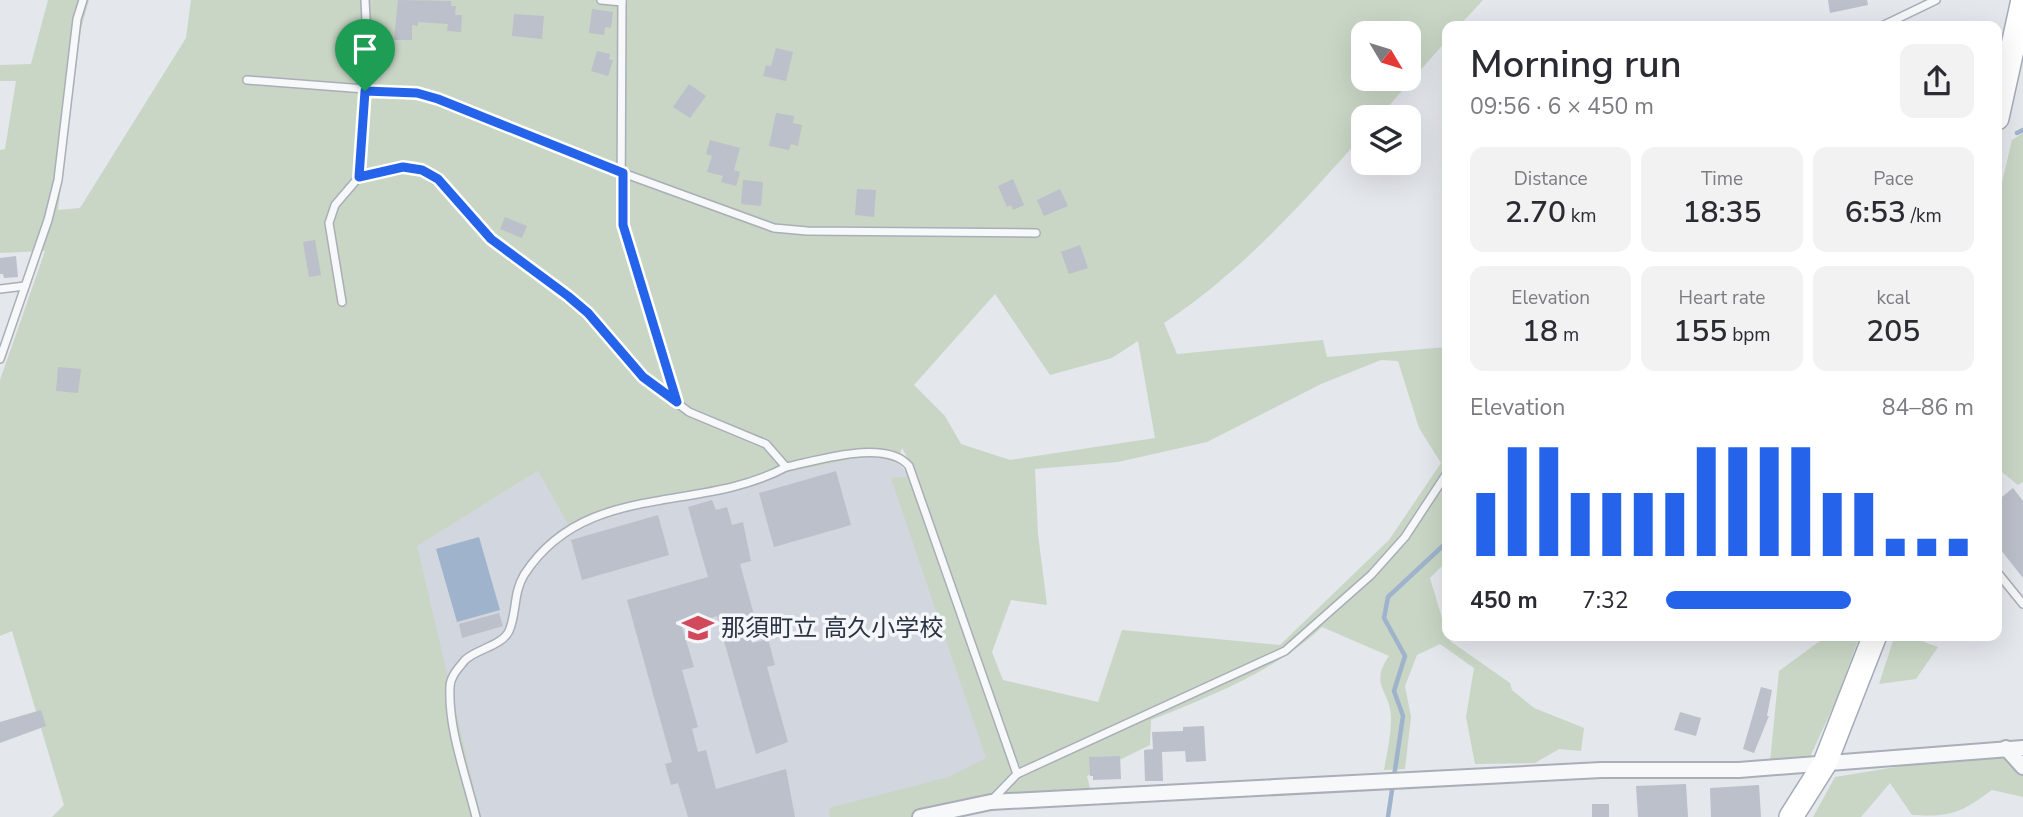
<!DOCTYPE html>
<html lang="en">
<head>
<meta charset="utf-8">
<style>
  body { margin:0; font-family:"Nunito Sans","Noto Sans JP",sans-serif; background:#f2f2f3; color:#2b2b33; height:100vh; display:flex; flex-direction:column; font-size:26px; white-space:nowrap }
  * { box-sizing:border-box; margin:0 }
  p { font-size:23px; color:#7c7c81 }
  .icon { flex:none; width:38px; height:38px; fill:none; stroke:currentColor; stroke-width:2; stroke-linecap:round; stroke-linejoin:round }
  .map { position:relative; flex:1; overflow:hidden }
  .side { position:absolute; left:1442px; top:21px; width:560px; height:620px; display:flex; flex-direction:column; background:#fff; border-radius:14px; box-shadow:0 7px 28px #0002 }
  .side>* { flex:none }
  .needle { width:46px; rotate:128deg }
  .controls { position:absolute; left:1351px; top:21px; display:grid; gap:14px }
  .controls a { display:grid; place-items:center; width:70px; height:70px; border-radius:14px; background:#fff; box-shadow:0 7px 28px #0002; font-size:35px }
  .pin { position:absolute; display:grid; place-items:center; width:60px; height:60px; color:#fff; margin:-72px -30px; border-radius:50% 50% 50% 0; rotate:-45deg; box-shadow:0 0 7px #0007 }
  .pin .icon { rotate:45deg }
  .round { display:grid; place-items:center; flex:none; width:74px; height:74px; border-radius:14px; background:#f2f2f3 }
  .headline { display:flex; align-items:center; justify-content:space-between; height:119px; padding:0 28px }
  h1 { font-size:38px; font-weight:600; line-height:52px }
  .stats { display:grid; grid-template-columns:repeat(3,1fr); gap:10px; height:119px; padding:7px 28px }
  .stats div { display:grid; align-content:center; border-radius:14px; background:#f2f2f3; text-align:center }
  .stats b { font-size:30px; font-weight:600 }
  .stats small { font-size:19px; font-weight:400 }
  .stats p { font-size:19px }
  .chart { height:196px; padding:14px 28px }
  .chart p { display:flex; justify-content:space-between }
  .chart svg { width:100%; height:126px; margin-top:7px; stroke:#2563eb; stroke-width:6 }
  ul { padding:0 28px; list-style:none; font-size:23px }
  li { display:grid; grid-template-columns:112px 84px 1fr; align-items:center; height:52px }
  li i { height:18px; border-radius:9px; background:#2563eb }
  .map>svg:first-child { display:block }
  .built { fill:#d2d6de }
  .green { fill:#c9d6c5; fill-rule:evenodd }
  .water { fill:#9fb4cc }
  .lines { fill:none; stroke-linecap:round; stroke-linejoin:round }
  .stream { stroke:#9fb4cc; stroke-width:4.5 }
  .building { fill:#bbc0ca }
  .service-casing { stroke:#a9aeb7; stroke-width:10 }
  .minor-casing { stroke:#a9aeb7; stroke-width:18 }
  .primary-casing { stroke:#a3abb8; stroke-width:26 }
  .service { stroke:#f7f8fa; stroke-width:7 }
  .minor { stroke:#f7f8fa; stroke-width:14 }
  .primary { stroke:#fff; stroke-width:23 }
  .route-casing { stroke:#fff; stroke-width:14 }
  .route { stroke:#2563eb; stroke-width:9 }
  .labels { text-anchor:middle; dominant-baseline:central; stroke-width:7; stroke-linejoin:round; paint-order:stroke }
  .poi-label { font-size:24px; fill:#2b3445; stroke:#f4f6f9; text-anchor:start }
</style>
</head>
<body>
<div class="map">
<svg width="2023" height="817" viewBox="0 0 2023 817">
  <rect width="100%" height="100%" fill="#e4e7ec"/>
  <path class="built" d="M869,456L897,463L906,471L1010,768L887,817H481L416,546L538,471L643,506L748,486L784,473Z"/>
  <g class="green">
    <path d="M48,0H89L81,29L58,210L80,208L186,38L191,0H1483L1459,26H1447V40L1379,117H1363V135C1303,203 1240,273 1164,323L1177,354L1323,340L1327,357L1447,347V561L1430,578L1447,635L1450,641L1510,683L1512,690L1534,708L1584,728L1581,751L1559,749L1535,763L1475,764L1466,717L1474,668L1440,644L1417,655L1405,686L1411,717L1405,769L1384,770C1387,753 1391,736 1391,719C1392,692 1368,686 1389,656L1322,627C1275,671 1211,696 1151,720L1150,745L1087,776L1091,792L982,795L912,817H830L829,808L948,777L986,758L891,478L917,476L902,448L897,463L869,456L784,473L748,486L643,506L568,524L538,471L417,546L481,817H52L64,805L12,631L0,636V380L45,251L0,253V150L5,149L16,81H0V65L31,64ZM1363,33H1409V79H1363ZM995,294L1050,375L1112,358L1138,341L1155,438L1010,460L961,444L945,416L914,385ZM1381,360L1398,361L1419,428L1441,463L1389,540L1280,645L1122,630L1098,702L1003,680L992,652L1011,600L1047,605L1038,534L1035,469L1118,462L1207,442L1321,384Z"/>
    <path d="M2023,133V482L2018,485L1997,468V204L2012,140Z"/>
    <path d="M1828,635H1860L1837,698L1810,757L1770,762L1779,671Z"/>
    <path d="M1895,635H1905L1938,647L1916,679L1879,684Z"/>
    <path d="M2023,754V797L1992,790C1960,813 1953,817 1912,815L1890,783L1861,817H1813L1835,777L1951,758Z"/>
  </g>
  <path class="water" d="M479,537L500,610L457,622L436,549Z"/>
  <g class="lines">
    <g class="stream">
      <path d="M2017,133L2023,130"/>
      <path d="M1388,817L1403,716L1394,691L1405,656L1384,618L1388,597L1447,542"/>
    </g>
  </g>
  <g class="building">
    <path d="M398,0L451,1V6H456L455,15H462L461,32L447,31L448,24L418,22V26L412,25V40H394Z"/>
    <path d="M1828,0H1867L1868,5L1830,13Z"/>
    <path d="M592,9L613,12L611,28L605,27L604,35L589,33Z"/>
    <path d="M514,14L544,16L542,39L512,36Z"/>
    <path d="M776,48L793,52L786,81L763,76L766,65L771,66Z"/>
    <path d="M597,51L610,54L609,59L613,60L608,76L591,71Z"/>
    <path d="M689,84L706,96L690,118L673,107Z"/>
    <path d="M776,113L794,116L793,123L802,125L798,146L791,144L789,150L769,146Z"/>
    <path d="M710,140L740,148L734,170L740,172L736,186L721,182L723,176L707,172L712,156L706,154Z"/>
    <path d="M1013,179L1024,205L1013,210L1011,205L1007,207L998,186Z"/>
    <path d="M743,180L763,182L761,206L741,204Z"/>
    <path d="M857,189L876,190L874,217L855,215Z"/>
    <path d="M1060,189L1068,206L1044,216L1037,200Z"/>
    <path d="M505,217L527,226L522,238L500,229Z"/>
    <path d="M315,240L321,275L309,277L303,242Z"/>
    <path d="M1080,245L1088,268L1069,274L1061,252Z"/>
    <path d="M16,256L18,277L4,278L3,274H0V258Z"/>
    <path d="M58,367L81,369L78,393L56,391Z"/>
    <path d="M836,471L851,525L774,547L759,493Z"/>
    <path d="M2013,488L2023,501V578L1997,545V501Z"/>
    <path d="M712,500L716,510L727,507L732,525L743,522L751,561L740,564L754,615L745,617L752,643L768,639L775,665L767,667L788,742L756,754L717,616L682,627L694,667L682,670L698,727L692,729L698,752L706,750L716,789L786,769L795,817H688L678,783L671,785L665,764L672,762L627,600L708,577L688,507Z"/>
    <path d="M658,515L669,555L582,580L571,540Z"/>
    <path d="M499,613L503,626L462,638L459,624Z"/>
    <path d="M1761,687L1772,690L1767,716H1769L1754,753L1743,749Z"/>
    <path d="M41,710L46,726L0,743V722Z"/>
    <path d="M1680,712L1701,718L1696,736L1674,730Z"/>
    <path d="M1204,726L1206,761L1186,762L1185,751L1162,752L1163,781H1145L1144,750L1153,749L1152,732L1183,731V727Z"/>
    <path d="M1120,756L1121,779L1093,780V776H1090L1089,757Z"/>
    <path d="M1686,784L1688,817H1638L1636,786Z"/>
    <path d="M1759,785L1761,817H1711L1710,788Z"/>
    <rect x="1592" y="804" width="17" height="13"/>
  </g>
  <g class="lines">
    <defs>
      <g id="service">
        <path d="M601,0L622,2"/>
        <path d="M622,0L621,213L677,402"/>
        <path d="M1882,26L1936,0"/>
        <path d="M247,80L417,93L623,173L774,228L807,231L1036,233"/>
        <path d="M359,177L368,58L365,0"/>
        <path d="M0,289L25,286"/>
        <path d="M342,302L329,223L335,205L359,177L403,167L422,170L451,192L491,239L588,313L643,377L689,412L766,444L786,467C816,461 886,438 909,466L1017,774"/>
        <path d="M0,359L48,220L58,180L77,19L83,0"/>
        <path d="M1997,572L2023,604"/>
        <path d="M991,801L1017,774L1285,651L1371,575L1405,537L1447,473"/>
        <path d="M476,817C466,776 448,729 450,687C450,676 459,668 465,660C476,649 502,646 509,631C517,613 513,593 524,575C585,480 699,514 786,467"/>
      </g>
      <g id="minor">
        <path d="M2006,748L2023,767"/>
        <path d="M920,817L991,802L1601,770H1739L2023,748"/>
      </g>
      <g id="primary">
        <path d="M1997,118L2023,0"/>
        <path d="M1791,817L1825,763L1875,635"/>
      </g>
    </defs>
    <use href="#service" class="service-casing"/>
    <use href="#minor" class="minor-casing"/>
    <use href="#primary" class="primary-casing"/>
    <use href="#service" class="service"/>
    <use href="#minor" class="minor"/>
    <use href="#primary" class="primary"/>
  </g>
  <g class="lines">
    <defs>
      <path id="route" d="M365,91L417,93L438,99L623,173V225L677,402L643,377L588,313L568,296L491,239L438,179L422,170L403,167L359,177Z"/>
    </defs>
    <use href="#route" class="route-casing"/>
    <use href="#route" class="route"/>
  </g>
  <defs>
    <symbol id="school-bare" viewBox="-9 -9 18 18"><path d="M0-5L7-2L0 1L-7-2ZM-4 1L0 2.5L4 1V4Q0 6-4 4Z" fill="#d1495b" stroke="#f4f6f9" stroke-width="2.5" paint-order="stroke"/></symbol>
  </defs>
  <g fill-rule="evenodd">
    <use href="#school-bare" x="676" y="606" width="44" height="44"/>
  </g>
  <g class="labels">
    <g class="poi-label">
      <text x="721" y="628">那須町立 高久小学校</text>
    </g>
  </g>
</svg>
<div class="controls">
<a><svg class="needle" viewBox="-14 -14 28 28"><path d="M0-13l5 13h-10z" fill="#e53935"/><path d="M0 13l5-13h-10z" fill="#7c7c81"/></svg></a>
<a><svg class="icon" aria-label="layers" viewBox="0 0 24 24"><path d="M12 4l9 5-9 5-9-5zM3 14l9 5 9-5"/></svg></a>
</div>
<div class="pin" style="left:365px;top:91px;background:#1e9e55"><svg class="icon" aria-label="arrive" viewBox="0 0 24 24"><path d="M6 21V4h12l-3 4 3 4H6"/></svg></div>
<section class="side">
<div class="headline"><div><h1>Morning run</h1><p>09:56 · 6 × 450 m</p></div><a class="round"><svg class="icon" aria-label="share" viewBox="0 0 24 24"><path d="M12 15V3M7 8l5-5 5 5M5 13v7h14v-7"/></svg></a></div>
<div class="stats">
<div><p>Distance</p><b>2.70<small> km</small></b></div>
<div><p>Time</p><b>18:35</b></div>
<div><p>Pace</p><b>6:53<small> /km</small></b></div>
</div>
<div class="stats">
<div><p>Elevation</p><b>18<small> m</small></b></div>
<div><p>Heart rate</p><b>155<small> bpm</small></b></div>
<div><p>kcal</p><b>205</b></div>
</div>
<div class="chart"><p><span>Elevation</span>84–86 m</p>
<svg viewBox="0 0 160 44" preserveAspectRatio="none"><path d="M5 44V22M15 44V6M25 44V6M35 44V22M45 44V22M55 44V22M65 44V22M75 44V6M85 44V6M95 44V6M105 44V6M115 44V22M125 44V22M135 44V38M145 44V38M155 44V38"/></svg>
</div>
<ul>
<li><b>450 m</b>7:32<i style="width:60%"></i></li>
</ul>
</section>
</div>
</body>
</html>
